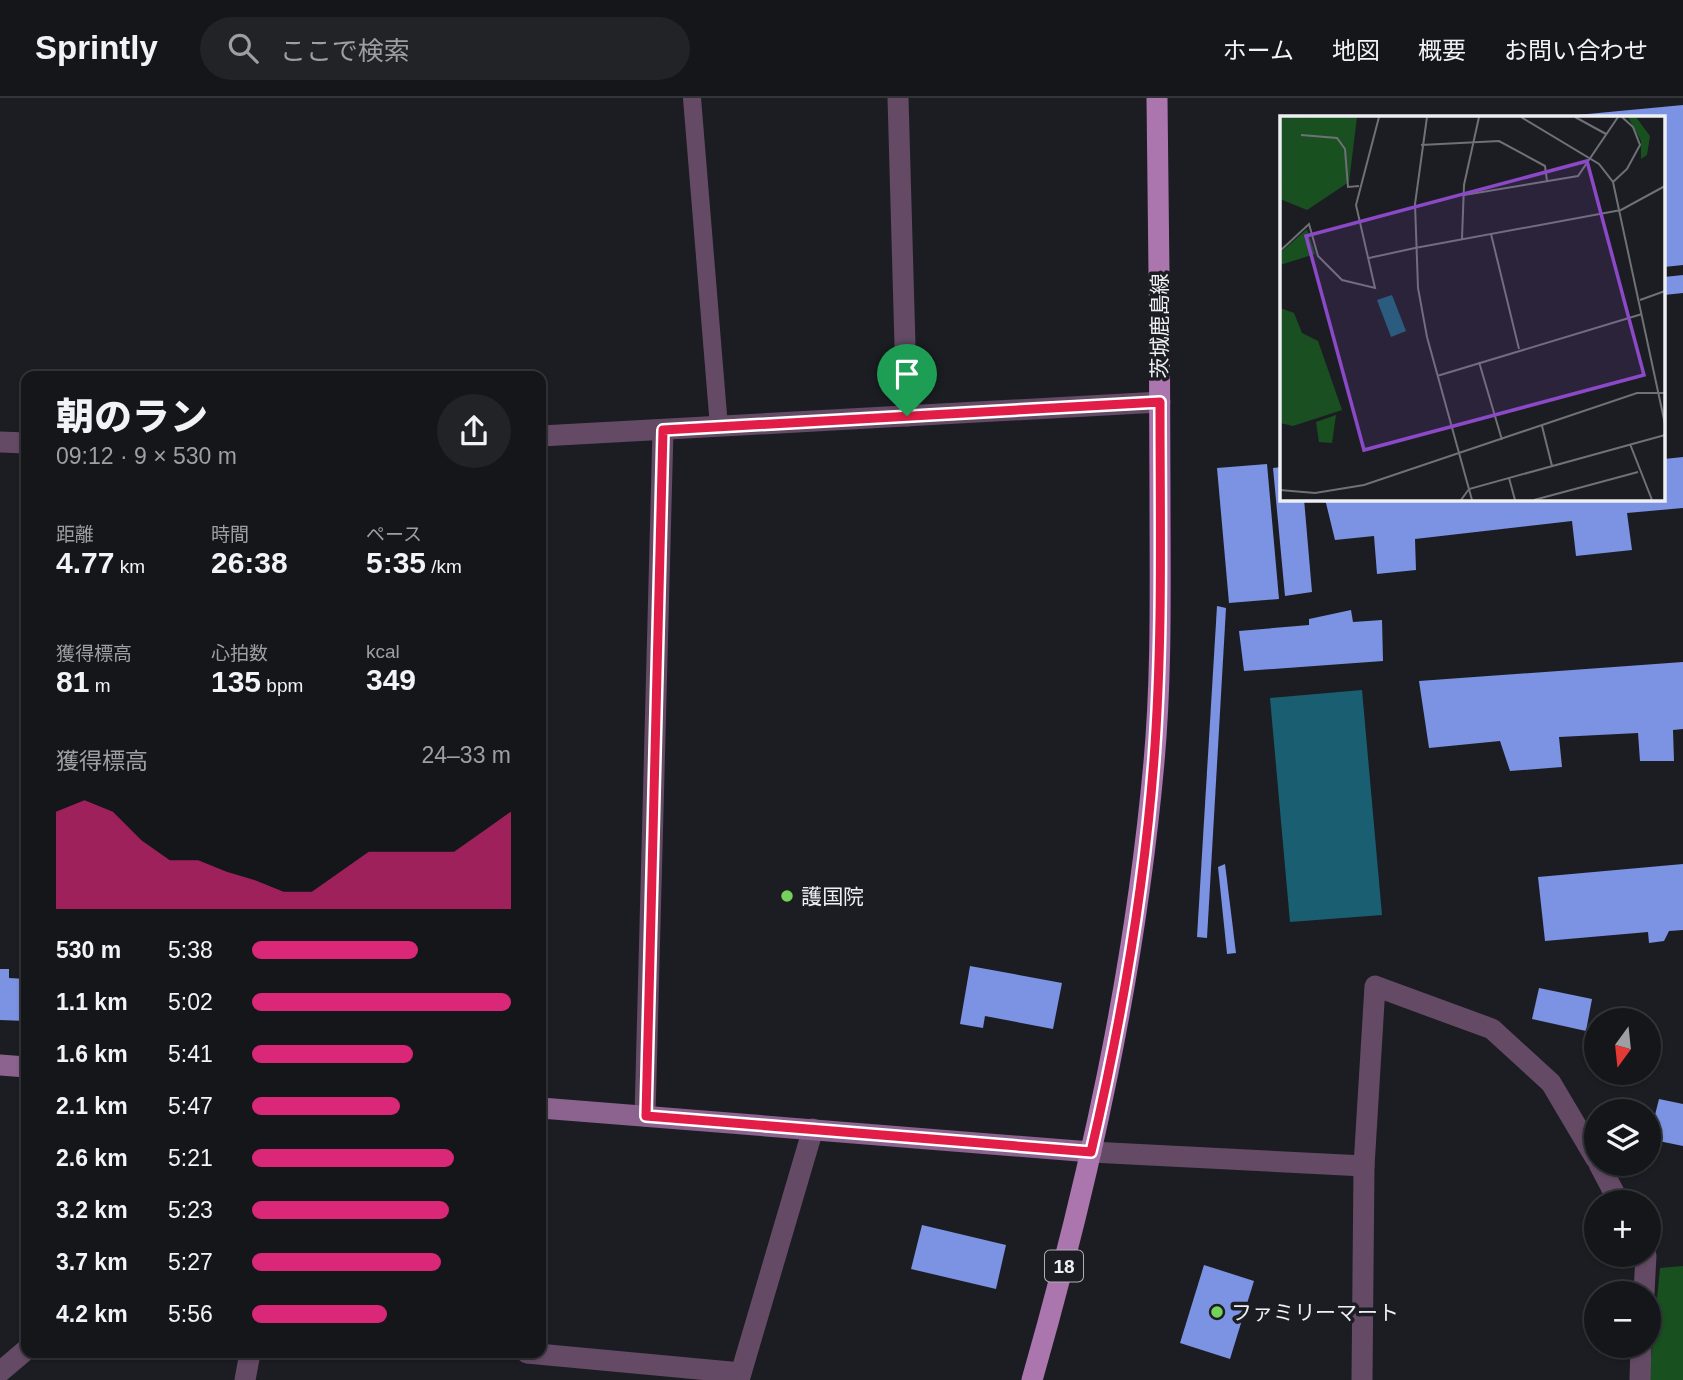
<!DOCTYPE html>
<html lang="ja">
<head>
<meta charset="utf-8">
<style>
  body { margin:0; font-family:Helvetica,"Noto Sans JP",sans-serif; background:#212327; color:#f1f3f6; height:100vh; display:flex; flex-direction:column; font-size:26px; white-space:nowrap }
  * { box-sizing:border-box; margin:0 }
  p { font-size:23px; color:#9d9fa2 }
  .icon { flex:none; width:38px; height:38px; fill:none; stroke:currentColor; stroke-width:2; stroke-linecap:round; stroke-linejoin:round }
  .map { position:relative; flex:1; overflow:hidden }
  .side { position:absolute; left:21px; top:273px; width:525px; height:987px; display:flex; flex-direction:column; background:#14161a; border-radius:14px; box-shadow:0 2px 5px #0004,0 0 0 2px #333539 }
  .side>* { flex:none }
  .needle { width:46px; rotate:195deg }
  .tools { position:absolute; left:1584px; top:910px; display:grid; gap:14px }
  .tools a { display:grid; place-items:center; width:77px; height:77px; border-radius:50%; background:#14161a; box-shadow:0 2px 5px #0004,0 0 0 2px #333539; font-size:35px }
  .pin { position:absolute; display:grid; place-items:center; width:60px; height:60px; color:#fff; margin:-72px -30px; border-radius:50% 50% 50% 0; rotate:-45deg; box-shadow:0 0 7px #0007 }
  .pin .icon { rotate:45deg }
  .round { display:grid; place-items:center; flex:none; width:74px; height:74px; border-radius:37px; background:#212327 }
  .head { display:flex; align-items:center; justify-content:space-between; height:119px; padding:0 35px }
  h1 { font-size:38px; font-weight:800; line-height:52px }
  .metrics { display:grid; grid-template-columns:repeat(3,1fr); gap:10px; height:119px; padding:7px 35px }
  .metrics div { display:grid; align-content:center }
  .metrics b { font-size:30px; font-weight:800 }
  .metrics small { font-size:19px; font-weight:400 }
  .metrics p { font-size:19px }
  .chart { height:196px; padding:14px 35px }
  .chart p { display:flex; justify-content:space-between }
  .chart svg { width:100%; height:126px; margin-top:7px; fill:#db2777; opacity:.7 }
  ul { padding:0 35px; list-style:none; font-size:23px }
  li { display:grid; grid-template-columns:112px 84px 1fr; align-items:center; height:52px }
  li i { height:18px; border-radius:9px; background:#db2777 }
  header { display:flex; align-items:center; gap:42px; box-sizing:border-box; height:98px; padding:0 35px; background:#14161a; border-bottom:2px solid #333539 }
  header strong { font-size:33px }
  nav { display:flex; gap:38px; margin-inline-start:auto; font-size:24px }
  .search { width:490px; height:63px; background:#212327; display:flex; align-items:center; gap:18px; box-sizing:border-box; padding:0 24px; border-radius:38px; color:#9d9fa2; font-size:26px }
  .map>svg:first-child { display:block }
  .forest { fill:#195020 }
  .water { fill:#1a5e72 }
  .building { fill:#7c92e2 }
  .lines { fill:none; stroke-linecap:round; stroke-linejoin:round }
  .service { stroke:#644a65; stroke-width:18 }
  .minor { stroke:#644a65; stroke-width:21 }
  .tertiary { stroke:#644a65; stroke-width:21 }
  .secondary { stroke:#8c628e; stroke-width:21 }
  .primary { stroke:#ab75ae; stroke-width:21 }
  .route-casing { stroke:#fff; stroke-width:14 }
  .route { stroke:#e11d48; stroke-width:9 }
  .poi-dot { fill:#74d25b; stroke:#1b1d22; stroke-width:2.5 }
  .labels { text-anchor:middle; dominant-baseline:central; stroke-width:7; stroke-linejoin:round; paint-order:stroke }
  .shield { fill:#1b1d22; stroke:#afb0b4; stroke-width:2 }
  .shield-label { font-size:19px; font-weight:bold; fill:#eeeff3 }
  .street-label { font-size:21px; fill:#eeeff3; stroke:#1b1d22 }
  .poi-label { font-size:21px; fill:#eeeff3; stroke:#1b1d22; text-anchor:start }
  .inset-road { fill:none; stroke:#6f7176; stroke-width:2 }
  .view { fill:#8c49c7; fill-opacity:0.15; stroke:#8c49c7; stroke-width:3.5 }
  .inset-edge { fill:none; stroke:#eeeff3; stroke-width:3.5 }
</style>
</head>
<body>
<header>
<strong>Sprintly</strong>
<div class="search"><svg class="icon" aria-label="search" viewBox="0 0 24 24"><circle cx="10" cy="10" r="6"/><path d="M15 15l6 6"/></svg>ここで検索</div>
<nav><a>ホーム</a><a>地図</a><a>概要</a><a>お問い合わせ</a></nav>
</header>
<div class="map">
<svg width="1683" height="1282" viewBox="0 0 1683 1282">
  <rect width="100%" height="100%" fill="#1b1d22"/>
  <path class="forest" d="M1683,1168V1282H1649L1660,1170Z"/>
  <path class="water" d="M1362,592L1382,817L1290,824L1270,600Z"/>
  <g class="building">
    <path d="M1683,7V167L1664,169V19H1577V17Z"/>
    <path d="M1683,177V195L1664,197V179Z"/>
    <path d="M1683,359V410L1627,415L1632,452L1576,458L1572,423L1415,441L1416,472L1377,476L1374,438L1335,442L1325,401H1664V361Z"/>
    <path d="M1267,366L1279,501L1229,505L1217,370Z"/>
    <path d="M1282,369V401H1304L1312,494L1285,498L1273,370Z"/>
    <path d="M1217,508L1226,510L1207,840L1197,839Z"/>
    <path d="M1351,512L1353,524L1382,522L1383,563L1244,573L1239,533L1309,527V521Z"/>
    <path d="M1683,564V631L1673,632L1674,663H1640L1638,635L1559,639L1562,669L1510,673L1500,643L1429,650L1419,583Z"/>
    <path d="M1225,766L1236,855L1227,856L1218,769Z"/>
    <path d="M1683,766V832L1669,833L1664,843L1649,845L1648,834L1545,843L1538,779Z"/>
    <path d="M970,868L1062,885L1053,931L985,918L983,930L960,926Z"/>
    <path d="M0,871H9V880L26,881V923L0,922Z"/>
    <path d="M1539,890L1592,901L1586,933L1532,921Z"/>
    <path d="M1659,1001L1683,1006V1048L1649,1041Z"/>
    <path d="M922,1127L1006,1147L996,1191L911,1171Z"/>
    <path d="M1204,1167L1254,1183L1230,1261L1180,1245Z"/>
  </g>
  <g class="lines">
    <path class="service" d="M692,0L719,329"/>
    <g class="minor">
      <path d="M898,0L907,318"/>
      <path d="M541,338L1160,304"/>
      <path d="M0,344L26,345"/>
      <path d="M645,1018L663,332"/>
      <path d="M1599,1066L1619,1104"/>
      <path d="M1364,1068L1375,888L1492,931L1551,985L1596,1061"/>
      <path d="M1644,1195L1646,1157"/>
      <path d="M527,1255L741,1275"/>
      <path d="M0,1274L26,1252"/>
      <path d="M245,1282L250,1255"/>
      <path d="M739,1282L813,1031"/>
      <path d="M1640,1282L1641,1248"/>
    </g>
    <path class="tertiary" d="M1091,1054L1364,1068L1362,1282"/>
    <g class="secondary">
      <path d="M0,967L26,969"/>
      <path d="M541,1010L1091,1054"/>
    </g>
    <path class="primary" d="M1032,1282C1090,1079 1135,874 1154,664C1162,575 1160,486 1160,397C1160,265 1159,132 1157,0"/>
  </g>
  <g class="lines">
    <defs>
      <path id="route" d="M1160,304C1160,423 1163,542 1154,661C1144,793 1121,925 1091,1054L646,1018L663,332Z"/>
    </defs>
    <use href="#route" class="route-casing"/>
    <use href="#route" class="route"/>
  </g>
  <g class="poi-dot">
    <circle cx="787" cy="798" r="7"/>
    <circle cx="1217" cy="1214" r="7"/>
  </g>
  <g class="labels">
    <rect class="shield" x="1045" y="1152.5" width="38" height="31" rx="5"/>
    <g class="shield-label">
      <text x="1064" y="1168">18</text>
    </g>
    <g class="street-label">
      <text transform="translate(1159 228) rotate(-90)">茨城鹿島線</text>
    </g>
    <g class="poi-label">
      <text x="801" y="798">護国院</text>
      <text x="1231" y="1214">ファミリーマート</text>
    </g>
  </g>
  <g transform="translate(1280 18)">
    <rect width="385" height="385" fill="#1b1d22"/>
    <path d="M0,1H77L69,66L27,94L0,83ZM0,192L14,197L22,217L38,225L62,294L13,310L0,307Z" fill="#1a5021"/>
    <path d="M29,1H65L58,32L61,64L28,92L14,75L0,76V63L15,61ZM348,1H356L370,20L367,39L361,43V25ZM27,113L35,138L0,149V137ZM56,299L52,327L39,326L36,306Z" fill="#195020"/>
    <path d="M112,179L126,215L111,221L97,184Z" fill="#1a5e72"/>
    <path class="inset-road" d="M147,1L135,88L138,172L147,221L192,384M241,1L319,48L333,66L385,308M295,1L326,18M21,19L57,22L65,33L68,71L79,70M141,29L219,25L265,50L267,65M333,66L347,53L360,29L353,11L342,1M184,79L298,60L338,1M211,118L239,233M182,123L184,69L199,1M135,132L341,94L385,70M0,135L29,108L38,140L62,164L95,172L76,89L99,1M89,142L135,132M360,184L385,175M199,246L222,324M157,260L362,198M262,310L272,350M350,328L372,384M229,362L235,384M0,374L35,377L84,369L357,277H385M181,384L189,373L385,319M254,384L358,356"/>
    <path class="view" d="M307,45L364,259L84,334L26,120Z"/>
    <rect width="385" height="385" class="inset-edge"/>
  </g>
</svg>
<div class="tools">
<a><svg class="needle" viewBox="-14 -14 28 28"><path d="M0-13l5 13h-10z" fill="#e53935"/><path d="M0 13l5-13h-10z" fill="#9d9fa2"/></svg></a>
<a><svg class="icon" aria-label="layers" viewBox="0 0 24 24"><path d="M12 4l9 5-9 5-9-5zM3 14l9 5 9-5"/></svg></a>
<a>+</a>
<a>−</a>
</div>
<div class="pin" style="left:907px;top:318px;background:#1e9e55"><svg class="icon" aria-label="arrive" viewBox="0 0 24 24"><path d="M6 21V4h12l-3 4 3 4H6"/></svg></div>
<section class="side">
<div class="head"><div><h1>朝のラン</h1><p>09:12 · 9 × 530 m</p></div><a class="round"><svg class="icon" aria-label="share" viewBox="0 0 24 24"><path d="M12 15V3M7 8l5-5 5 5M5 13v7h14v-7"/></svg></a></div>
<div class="metrics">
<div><p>距離</p><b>4.77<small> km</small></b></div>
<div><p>時間</p><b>26:38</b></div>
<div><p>ペース</p><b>5:35<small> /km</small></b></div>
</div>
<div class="metrics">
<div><p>獲得標高</p><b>81<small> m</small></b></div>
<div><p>心拍数</p><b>135<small> bpm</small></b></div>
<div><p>kcal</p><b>349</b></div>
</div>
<div class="chart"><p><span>獲得標高</span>24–33 m</p>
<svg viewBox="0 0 160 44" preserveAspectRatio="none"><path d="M0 44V10L10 6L20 10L30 20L40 27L50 27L60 31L70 34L80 38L90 38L100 31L110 24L120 24L130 24L140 24L150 17L160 10V44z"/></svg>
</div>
<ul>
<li><b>530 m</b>5:38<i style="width:64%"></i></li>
<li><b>1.1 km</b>5:02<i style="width:100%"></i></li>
<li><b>1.6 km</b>5:41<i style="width:62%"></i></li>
<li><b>2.1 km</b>5:47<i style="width:57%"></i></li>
<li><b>2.6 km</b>5:21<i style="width:78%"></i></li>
<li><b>3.2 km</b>5:23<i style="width:76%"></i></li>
<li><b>3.7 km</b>5:27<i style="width:73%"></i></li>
<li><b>4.2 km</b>5:56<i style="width:52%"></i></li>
</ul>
</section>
</div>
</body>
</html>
